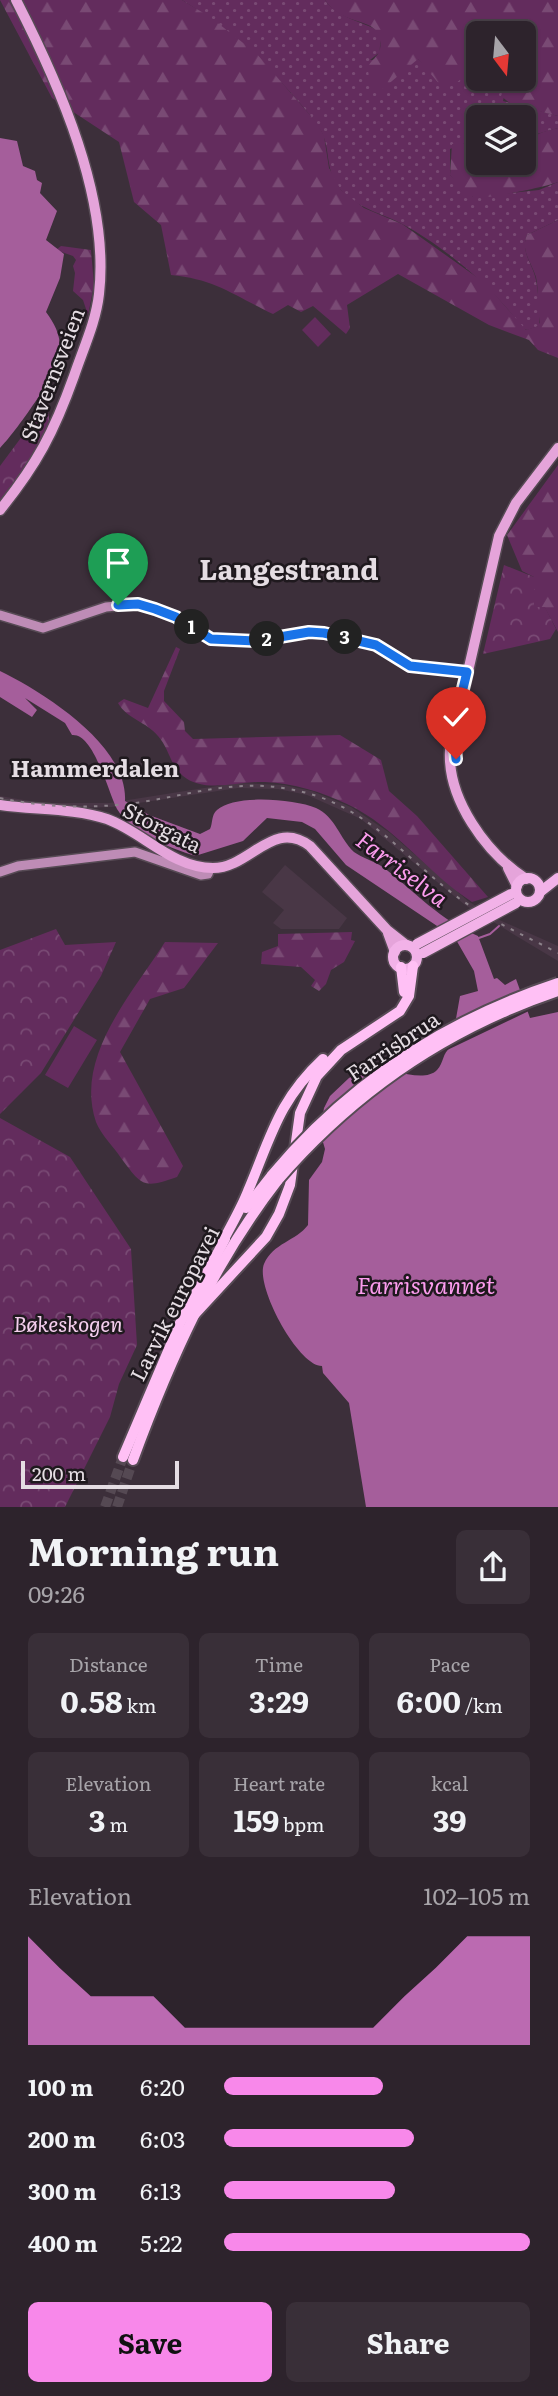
<!DOCTYPE html>
<html lang="en">
<head>
<meta charset="utf-8">
<style>
  body { margin:0; font-family:Literata,serif; background:#392f38; color:#f1f3f6; height:100vh; display:flex; flex-direction:column; font-size:26px; white-space:nowrap }
  * { box-sizing:border-box; margin:0 }
  p { font-size:23px; color:#a7a4a9 }
  .icon { flex:none; width:38px; height:38px; fill:none; stroke:currentColor; stroke-width:2; stroke-linecap:round; stroke-linejoin:round }
  .map { position:relative; height:1507px; overflow:hidden }
  .sheet { display:flex; flex-direction:column; background:#2d232c; flex:1 }
  .sheet>* { flex:none }
  .needle { width:46px; rotate:164deg }
  .fabs { position:absolute; left:466px; top:21px; display:grid; gap:14px }
  .fabs a { display:grid; place-items:center; width:70px; height:70px; border-radius:10px; background:#2d232c; box-shadow:0 2px 5px #0004,0 0 0 2px #484048; font-size:35px }
  .scale { position:absolute; left:21px; bottom:18px; width:158px; box-sizing:border-box; padding-left:7px; border:4px solid #e5dde3; border-top:0; font-size:19px; line-height:24px; white-space:nowrap; color:#e5dde3; -webkit-text-stroke:5px #1f191e; paint-order:stroke }
  .pin { position:absolute; display:grid; place-items:center; width:60px; height:60px; color:#fff; margin:-72px -30px; border-radius:50% 50% 50% 0; rotate:-45deg; box-shadow:0 0 7px #0007 }
  .pin .icon { rotate:45deg }
  .km { position:absolute; width:35px; height:35px; margin:-18px; border-radius:50%; background:#222; color:#fff; font-size:19px; line-height:35px; text-align:center }
  .round { display:grid; place-items:center; flex:none; width:74px; height:74px; border-radius:10px; background:#392f38 }
  .headline { display:flex; align-items:center; justify-content:space-between; height:119px; padding:0 28px }
  h1 { font-size:38px; font-weight:700; line-height:52px }
  .stats { display:grid; grid-template-columns:repeat(3,1fr); gap:10px; height:119px; padding:7px 28px }
  .stats div { display:grid; align-content:center; border-radius:10px; background:#392f38; text-align:center }
  .stats b { font-size:30px; font-weight:700 }
  .stats small { font-size:19px; font-weight:400 }
  .stats p { font-size:19px }
  .chart { height:196px; padding:14px 28px }
  .chart p { display:flex; justify-content:space-between }
  .chart svg { width:100%; height:126px; margin-top:7px; fill:#f888ea; opacity:.7 }
  .button { display:flex; gap:14px; margin-top:auto; padding:14px 28px }
  .button a { flex:1; height:80px; border-radius:10px; background:#f888ea; color:#111; font-size:28px; font-weight:700; line-height:80px; text-align:center }
  .button a+a { background:#392f38; color:#f1f3f6 }
  ul { padding:0 28px; list-style:none; font-size:23px }
  li { display:grid; grid-template-columns:112px 84px 1fr; align-items:center; height:52px }
  li i { height:18px; border-radius:9px; background:#f888ea }
  .map>svg:first-child { display:block }
  .built { fill:#493746 }
  .grass { fill:url(#grass-dots) }
  .forest { fill:url(#forest-firs) }
  .park { fill:url(#park-crowns) }
  .garden { fill:#632c5d }
  .water { fill:#a55e9b }
  .pier { fill:#3c2f3a }
  .lines { fill:none; stroke-linecap:round; stroke-linejoin:round }
  .stream { stroke:#a55e9b; stroke-width:2 }
  .motorway-tunnel { stroke:#554953; stroke-width:10; stroke-dasharray:10 5; stroke-linecap:butt }
  .secondary-casing { stroke:#574b55; stroke-width:12 }
  .primary-casing { stroke:#574b55; stroke-width:13 }
  .trunk-casing { stroke:#574b55; stroke-width:13 }
  .motorway-casing { stroke:#574b55; stroke-width:14 }
  .secondary { stroke:#be8cb6; stroke-width:9 }
  .primary { stroke:#e5a4da; stroke-width:10 }
  .trunk { stroke:#f2b2e8; stroke-width:10 }
  .motorway { stroke:#ffc0f5; stroke-width:10 }
  .rail { stroke:#8c828a; stroke-width:2; stroke-dasharray:3.5 7; stroke-linecap:butt }
  .trunk-bridge-casing { stroke:#574b55; stroke-width:13; stroke-linecap:butt }
  .motorway-bridge-casing { stroke:#574b55; stroke-width:14; stroke-linecap:butt }
  .trunk-bridge { stroke:#f2b2e8; stroke-width:10 }
  .motorway-bridge { stroke:#ffc0f5; stroke-width:10 }
  .route-casing { stroke:#fff; stroke-width:14 }
  .route { stroke:#1a73e8; stroke-width:9 }
  .labels { text-anchor:middle; dominant-baseline:central; stroke-width:5; stroke-linejoin:round; paint-order:stroke }
  .street-label { font-size:21px; fill:#e5dde3; stroke:#1f191e }
  .park-label { font-size:21px; font-style:italic; fill:#f6cfef; stroke:#1f191e }
  .neighbourhood-label { font-size:23px; font-weight:bold; fill:#e5dde3; stroke:#1f191e }
  .water-label { font-size:23px; font-style:italic; fill:#fc9cee; stroke:#1f191e }
  .district-label { font-size:28px; font-weight:bold; fill:#e5dde3; stroke:#1f191e }
</style>
</head>
<body>
<div class="map">
<svg width="558" height="1507" viewBox="0 0 558 1507">
  <defs>
    <pattern id="grass-dots" width="8" height="8" patternUnits="userSpaceOnUse" patternTransform="scale(1.75)"><rect width="8" height="8" fill="#632c5d"/><path d="M2 2h.1M6 6h.1" fill="none" stroke="#794a74" stroke-width="1.8" stroke-linecap="round"/></pattern>
    <pattern id="forest-firs" width="22" height="20" patternUnits="userSpaceOnUse" patternTransform="scale(1.75)"><rect width="22" height="20" fill="#632c5d"/><path d="M5 1l3.5 6h-7zM16 11l3.5 6h-7z" fill="#794a74"/></pattern>
    <pattern id="park-crowns" width="20" height="18" patternUnits="userSpaceOnUse" patternTransform="scale(1.75)"><rect width="20" height="18" fill="#632c5d"/><path d="M2 6a3 3 0 1 1 6 0M12 15a3 3 0 1 1 6 0" fill="none" stroke="#794a74"/></pattern>
  </defs>
  <rect width="100%" height="100%" fill="#3c2f3a"/>
  <g class="built">
    <path d="M236,783L284,785L312,791L351,807L390,833L468,901L495,918L558,946V961L465,905L361,819L307,795L278,789L238,788L112,807L76,808L0,802V796L42,803H109Z"/>
    <path d="M285,865L347,918L339,929H281L273,923L284,910L262,892Z"/>
  </g>
  <path class="grass" d="M182,0H325C338,21 378,24 381,35C382,40 379,46 380,52L370,60L418,59L427,67L474,63L472,51L478,47V79H499L506,86L503,101L558,116V128L537,134L523,149V117H478V143L468,142L450,149V175L473,197L539,190L558,182V220L527,235C520,252 533,264 536,280C538,293 541,313 539,326L527,330L522,328C498,291 441,244 402,224C382,213 362,210 345,194C323,175 332,150 321,131C313,117 301,105 291,93C258,56 225,26 182,0Z"/>
  <g class="forest">
    <path d="M0,0H182L210,17L256,53L317,123L324,136L329,168L341,190L364,208L402,224L485,283L526,330L538,326L540,322C537,308 539,291 536,277C532,263 520,251 527,235L558,220V358L538,350L529,340L489,325L398,274L347,305L350,328L346,334L313,306L301,312L288,305L273,314C235,296 215,279 171,275L161,225L134,202L119,142L52,98Z"/>
    <path d="M325,0H558V116L511,104L501,96L505,86L499,79H523V33H478V47L472,51L471,70L453,86H441L418,59L379,92L369,80L368,67C371,60 378,57 380,49C386,14 344,30 325,0Z"/>
    <path d="M558,128V182C546,187 483,200 473,197C463,193 457,183 450,175L452,144L478,143V163H523C523,138 536,133 558,128Z"/>
    <path d="M61,246L91,250L94,285L88,315L83,300L73,291L75,273L73,266L76,260L73,256L56,250Z"/>
    <path d="M558,465V632L545,608H534V577L522,571L507,535Z"/>
    <path d="M176,647L180,649L164,691V701L184,722L185,731L193,739L340,735L381,760L389,791L417,816L488,897L472,902C427,873 396,827 347,804C322,792 293,783 265,782C238,781 205,794 183,776C170,765 169,748 158,736C147,722 127,719 118,703L124,699L148,708Z"/>
    <path d="M352,932L351,940L355,941L344,962L331,970L326,984L319,991L311,986L315,980L301,967L261,964L262,952L278,946V934Z"/>
    <path d="M165,942L218,943L184,988L150,999L120,1052L183,1166L177,1177C143,1189 142,1186 121,1158C114,1147 101,1135 96,1122C74,1057 132,994 165,942Z"/>
  </g>
  <g class="park">
    <path d="M43,408L48,412C57,442 14,478 0,501V466Z"/>
    <path d="M504,565L534,577V607H545L556,629L550,639L483,654Z"/>
    <path d="M56,929L65,945L116,942L101,976L41,1073L0,1114V950Z"/>
    <path d="M0,1118L70,1157L131,1249L137,1345L119,1384L110,1417L65,1507H0Z"/>
  </g>
  <g class="garden">
    <path d="M315,317L331,334L318,347L302,330Z"/>
    <path d="M74,1026L97,1040L68,1088L45,1075Z"/>
  </g>
  <g class="water">
    <path d="M0,138L17,141L23,166L35,171L37,180L42,183L40,193L57,211L46,240L64,254L60,278L46,312C55,324 61,336 60,352C60,371 14,434 0,448Z"/>
    <path d="M0,671C43,692 128,745 125,801L149,815L200,834L210,829C213,823 211,815 217,810C234,794 294,799 316,808C335,816 340,839 354,852C362,858 374,861 383,867C415,892 440,920 478,936L494,979L497,978L505,985L516,979L530,1018L558,1012V1507H366L349,1403L323,1373L322,1366C298,1366 255,1286 264,1264C273,1243 296,1241 308,1225L309,1180L322,1162L325,1149L320,1132L324,1108L330,1096L349,1078L367,1067C386,1065 422,1085 437,1070C444,1063 442,1053 451,1047L460,996L478,991L474,971L455,938L346,865L315,829L302,822L267,818L243,841L195,856C169,847 132,834 117,809C108,792 94,733 72,735L65,723L25,698L37,710L32,717L0,697Z"/>
  </g>
  <path class="pier" d="M524,989L531,1010L441,1053L447,1045L452,1021Z"/>
  <g class="lines">
    <path class="stream" d="M476,939L490,934L499,926"/>
    <g class="motorway-tunnel">
      <path d="M105,1507L123,1457"/>
      <path d="M117,1507L133,1460"/>
    </g>
    <defs>
      <g id="secondary">
        <path d="M0,615L43,628L106,607L138,604L176,617L211,639L256,641L309,632L324,633L375,645L410,666L468,672"/>
        <path d="M0,872L18,866L135,852L201,875L208,874L210,868"/>
      </g>
      <g id="primary">
        <path d="M0,510C37,464 54,432 74,376C83,349 96,322 99,294C110,198 59,84 16,0"/>
        <path d="M0,805C34,810 74,808 107,819C143,832 172,868 213,868C250,868 273,818 310,846L387,930L406,945"/>
        <path d="M508,868L517,886"/>
        <path d="M526,879C486,853 447,799 450,750L499,536L516,503L558,448"/>
        <path d="M388,933L395,952"/>
      </g>
      <g id="trunk">
        <circle cx="528" cy="890" r="12"/>
        <path d="M540,892L558,878"/>
        <circle cx="405" cy="957" r="12"/>
      </g>
      <g id="motorway">
        <path d="M401,967L404,992"/>
        <path d="M246,1208L272,1175"/>
        <path d="M221,1245C230,1227 241,1209 248,1191C271,1137 278,1101 323,1059"/>
        <path d="M193,1316L266,1237L279,1214L290,1185L300,1113L317,1076L341,1050L400,1011L409,996L413,966"/>
        <path d="M123,1457L180,1323L225,1239"/>
        <path d="M133,1460C170,1360 212,1265 278,1180"/>
      </g>
    </defs>
    <use href="#secondary" class="secondary-casing"/>
    <use href="#primary" class="primary-casing"/>
    <use href="#trunk" class="trunk-casing"/>
    <use href="#motorway" class="motorway-casing"/>
    <use href="#secondary" class="secondary"/>
    <use href="#primary" class="primary"/>
    <use href="#trunk" class="trunk"/>
    <use href="#motorway" class="motorway"/>
    <path class="rail" d="M0,798C47,808 95,809 142,802C192,794 238,779 289,789C363,802 397,850 452,893C484,918 522,934 558,953"/>
    <defs>
      <g id="trunk-bridge">
        <path d="M417,944L511,894"/>
        <path d="M423,953L516,903"/>
      </g>
      <g id="motorway-bridge">
        <path d="M272,1175C348,1084 446,1020 558,983"/>
        <path d="M278,1180C354,1092 448,1028 558,991"/>
      </g>
    </defs>
    <use href="#trunk-bridge" class="trunk-bridge-casing"/>
    <use href="#motorway-bridge" class="motorway-bridge-casing"/>
    <use href="#trunk-bridge" class="trunk-bridge"/>
    <use href="#motorway-bridge" class="motorway-bridge"/>
  </g>
  <g class="lines">
    <defs>
      <path id="route" d="M118,605L138,604L155,609L176,617L211,639L256,641L309,632L324,633L376,645L410,666L467,672L453,730L456,759"/>
    </defs>
    <use href="#route" class="route-casing"/>
    <use href="#route" class="route"/>
  </g>
  <g class="labels">
    <g class="street-label">
      <text transform="translate(51 374) rotate(-69)">Stavernsveien</text>
      <text transform="translate(163 826) rotate(27)">Storgata</text>
      <text transform="translate(392 1045) rotate(-34)">Farrisbrua</text>
      <text transform="translate(173 1303) rotate(-63)">Larvik europavei</text>
    </g>
    <g class="park-label">
      <text x="68" y="1322">Bøkeskogen</text>
    </g>
    <g class="neighbourhood-label">
      <text x="95" y="767">Hammerdalen</text>
    </g>
    <g class="water-label">
      <text transform="translate(403 868) rotate(37)">Farriselva</text>
      <text x="426" y="1284">Farrisvannet</text>
    </g>
    <g class="district-label">
      <text x="289" y="568">Langestrand</text>
    </g>
  </g>
</svg>
<div class="fabs">
<a><svg class="needle" viewBox="-14 -14 28 28"><path d="M0-13l5 13h-10z" fill="#e53935"/><path d="M0 13l5-13h-10z" fill="#a7a4a9"/></svg></a>
<a><svg class="icon" aria-label="layers" viewBox="0 0 24 24"><path d="M12 4l9 5-9 5-9-5zM3 14l9 5 9-5"/></svg></a>
</div>
<div class="scale">200 m</div>
<div class="pin" style="left:118px;top:605px;background:#1e9e55"><svg class="icon" aria-label="arrive" viewBox="0 0 24 24"><path d="M6 21V4h12l-3 4 3 4H6"/></svg></div>
<div class="pin" style="left:456px;top:759px;background:#d93025"><svg class="icon" aria-label="check" viewBox="0 0 24 24"><path d="M5 12l5 5 9-10"/></svg></div>
<b class="km" style="left:192px;top:627px">1</b>
<b class="km" style="left:267px;top:639px">2</b>
<b class="km" style="left:345px;top:637px">3</b>
</div>
<section class="sheet">
<div class="headline"><div><h1>Morning run</h1><p>09:26</p></div><a class="round"><svg class="icon" aria-label="share" viewBox="0 0 24 24"><path d="M12 15V3M7 8l5-5 5 5M5 13v7h14v-7"/></svg></a></div>
<div class="stats">
<div><p>Distance</p><b>0.58<small> km</small></b></div>
<div><p>Time</p><b>3:29</b></div>
<div><p>Pace</p><b>6:00<small> /km</small></b></div>
</div>
<div class="stats">
<div><p>Elevation</p><b>3<small> m</small></b></div>
<div><p>Heart rate</p><b>159<small> bpm</small></b></div>
<div><p>kcal</p><b>39</b></div>
</div>
<div class="chart"><p><span>Elevation</span>102–105 m</p>
<svg viewBox="0 0 160 44" preserveAspectRatio="none"><path d="M0 44V6L10 17L20 27L30 27L40 27L50 38L60 38L70 38L80 38L90 38L100 38L110 38L120 27L130 17L140 6L150 6L160 6V44z"/></svg>
</div>
<ul>
<li><b>100 m</b>6:20<i style="width:52%"></i></li>
<li><b>200 m</b>6:03<i style="width:62%"></i></li>
<li><b>300 m</b>6:13<i style="width:56%"></i></li>
<li><b>400 m</b>5:22<i style="width:100%"></i></li>
</ul>
<div class="button"><a>Save</a><a>Share</a></div>
</section>
</body>
</html>
